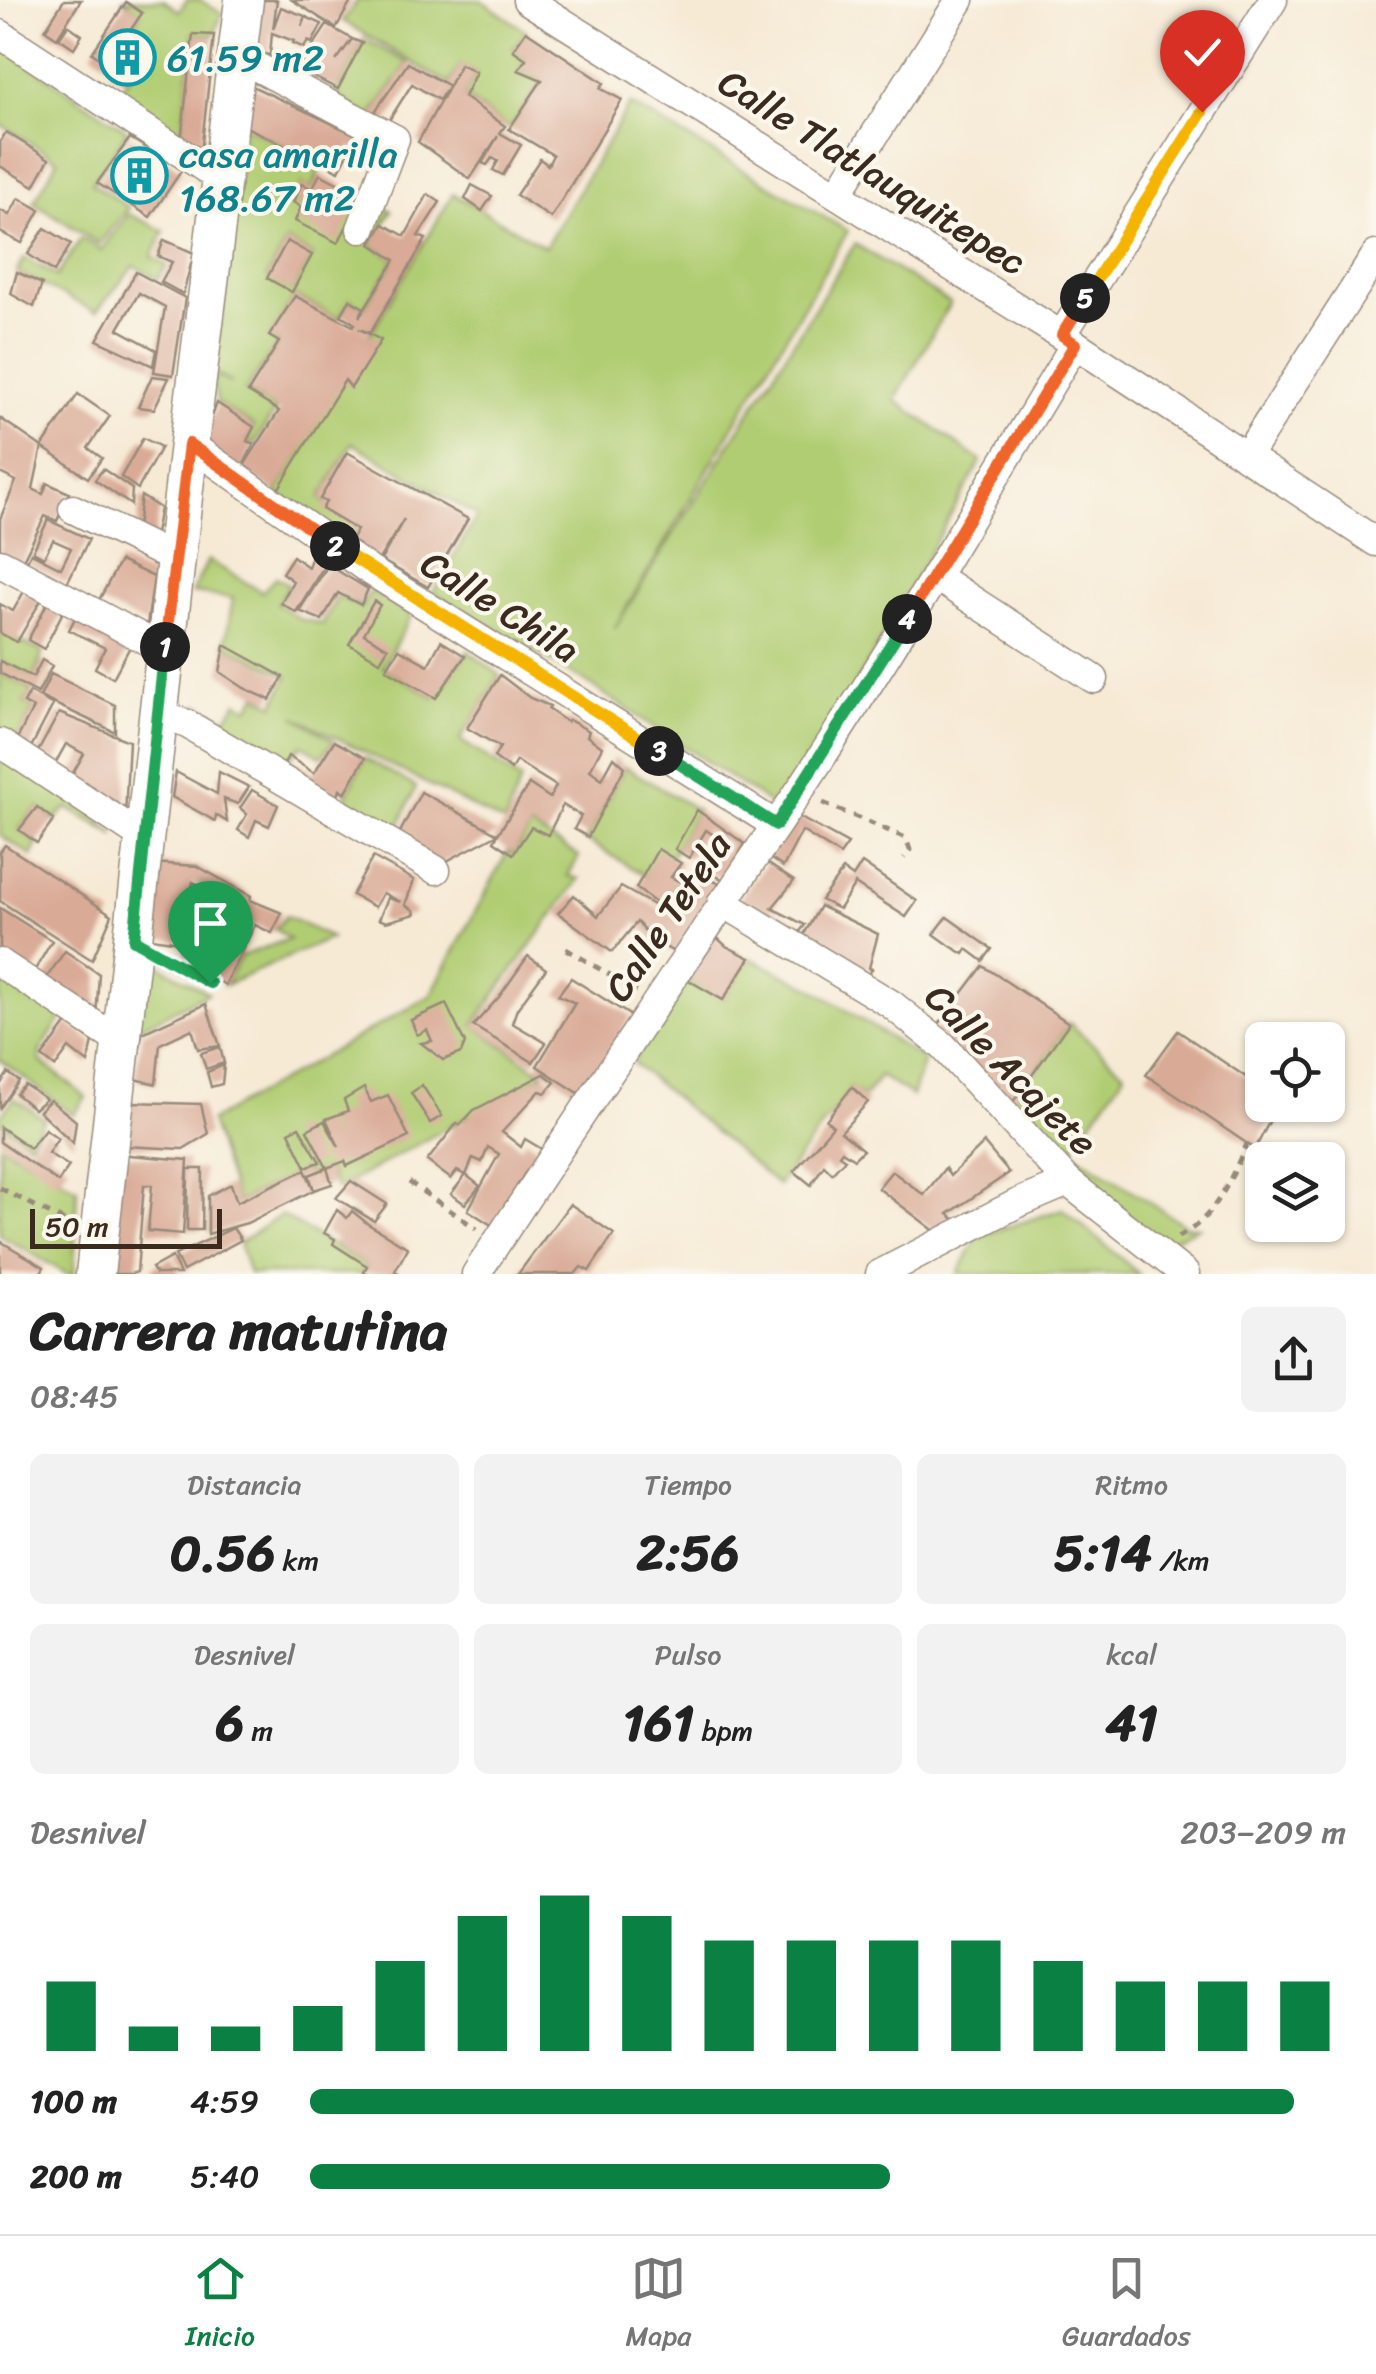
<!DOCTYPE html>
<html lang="es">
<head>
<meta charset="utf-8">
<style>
  body { margin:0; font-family:Sriracha,sans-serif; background:#f2f2f2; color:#222; height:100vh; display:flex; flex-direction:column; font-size:38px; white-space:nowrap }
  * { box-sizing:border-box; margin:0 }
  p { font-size:32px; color:#767676 }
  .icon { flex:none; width:55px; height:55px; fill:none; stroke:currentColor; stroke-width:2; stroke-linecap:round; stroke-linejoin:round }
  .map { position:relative; height:1274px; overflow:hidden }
  .details { display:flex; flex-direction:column; background:#fff; flex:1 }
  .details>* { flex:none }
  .buttons { position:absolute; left:1245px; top:1022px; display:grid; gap:20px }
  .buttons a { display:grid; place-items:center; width:100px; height:100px; border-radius:15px; background:#fff; box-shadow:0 2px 8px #0004; font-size:50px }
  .scale { position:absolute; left:30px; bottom:25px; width:192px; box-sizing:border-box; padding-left:10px; border:5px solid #3b2a1e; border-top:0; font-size:28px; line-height:35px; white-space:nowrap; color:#3b2a1e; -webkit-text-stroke:8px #fbf7ec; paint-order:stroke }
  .pin { position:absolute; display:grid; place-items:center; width:85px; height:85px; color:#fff; margin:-102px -42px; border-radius:50% 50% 50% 0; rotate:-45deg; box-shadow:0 0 10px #0007 }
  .pin .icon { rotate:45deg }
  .km { position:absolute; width:50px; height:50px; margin:-25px; border-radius:50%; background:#222; color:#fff; font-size:28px; line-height:50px; text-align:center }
  .round { display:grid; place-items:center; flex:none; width:105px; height:105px; border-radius:15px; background:#f2f2f2 }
  .overview { display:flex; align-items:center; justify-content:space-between; height:170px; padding:0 30px }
  h1 { font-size:55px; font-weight:800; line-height:75px }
  .figures { display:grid; grid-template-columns:repeat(3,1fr); gap:15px; height:170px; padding:10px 30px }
  .figures div { display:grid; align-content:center; border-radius:15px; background:#f2f2f2; text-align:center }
  .figures b { font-size:50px; font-weight:800 }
  .figures small { font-size:28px; font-weight:400 }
  .figures p { font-size:28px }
  .chart { height:280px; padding:20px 30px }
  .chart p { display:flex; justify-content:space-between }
  .chart svg { width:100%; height:180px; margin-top:10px; stroke:#0b8043; stroke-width:6 }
  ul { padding:0 30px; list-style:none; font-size:32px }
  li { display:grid; grid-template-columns:160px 120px 1fr; align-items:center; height:75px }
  li i { height:25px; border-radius:12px; background:#0b8043 }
  .tab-bar { display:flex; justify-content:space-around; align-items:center; height:140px; border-top:2px solid #e0e0e0; background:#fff; font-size:28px; color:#767676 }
  .tab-bar a { display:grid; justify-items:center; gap:5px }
  .tab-bar .selected { color:#0b8043 }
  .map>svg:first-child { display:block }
  .green { fill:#b1cd73; stroke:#767c48; stroke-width:2.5; fill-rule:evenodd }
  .building { fill:#d9aa96 }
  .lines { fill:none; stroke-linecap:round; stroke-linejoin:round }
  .lane-casing { stroke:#988a7a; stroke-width:18 }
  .street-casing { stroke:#988a7a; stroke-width:31 }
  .secondary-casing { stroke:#988a7a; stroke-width:41 }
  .path { stroke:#988a7a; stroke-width:5; stroke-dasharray:8 8; stroke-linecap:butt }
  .lane { stroke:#fff; stroke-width:14 }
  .street { stroke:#fff; stroke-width:28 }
  .secondary { stroke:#fff; stroke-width:38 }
  .split-1-casing { stroke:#fff; stroke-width:20 }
  .split-2-casing { stroke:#fff; stroke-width:20 }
  .split-3-casing { stroke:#fff; stroke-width:20 }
  .split-4-casing { stroke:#fff; stroke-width:20 }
  .split-5-casing { stroke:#fff; stroke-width:20 }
  .split-6-casing { stroke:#fff; stroke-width:20 }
  .split-1 { stroke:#22a559; stroke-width:12 }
  .split-2 { stroke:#f0652b; stroke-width:12 }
  .split-3 { stroke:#f5b400; stroke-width:12 }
  .split-4 { stroke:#22a559; stroke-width:12 }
  .split-5 { stroke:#f0652b; stroke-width:12 }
  .split-6 { stroke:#f5b400; stroke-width:12 }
  .labels { text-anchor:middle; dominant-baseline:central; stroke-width:8; stroke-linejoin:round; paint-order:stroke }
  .culture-label { font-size:38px; fill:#0d838f; stroke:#fbf7ec; text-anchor:start }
  .street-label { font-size:38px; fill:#3b2a1e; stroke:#fbf7ec }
</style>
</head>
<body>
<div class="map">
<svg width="1376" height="1274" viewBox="0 0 1376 1274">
  <rect width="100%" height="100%" fill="#fbf7ec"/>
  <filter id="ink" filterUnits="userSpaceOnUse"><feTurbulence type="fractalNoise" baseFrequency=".01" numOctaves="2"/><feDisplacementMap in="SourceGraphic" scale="20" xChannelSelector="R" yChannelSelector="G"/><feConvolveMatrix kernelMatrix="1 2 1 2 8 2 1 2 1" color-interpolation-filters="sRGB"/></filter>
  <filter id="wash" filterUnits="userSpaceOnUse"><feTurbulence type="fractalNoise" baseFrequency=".0048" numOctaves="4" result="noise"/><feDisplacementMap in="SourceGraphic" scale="40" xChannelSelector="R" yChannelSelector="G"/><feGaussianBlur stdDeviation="2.25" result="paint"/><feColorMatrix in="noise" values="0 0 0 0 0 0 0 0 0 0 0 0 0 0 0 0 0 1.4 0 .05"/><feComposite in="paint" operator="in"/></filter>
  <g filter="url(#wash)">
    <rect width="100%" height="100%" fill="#f6ead5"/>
    <g class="green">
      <path d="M123,0H163L179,11L187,0H200L222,14L214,35L193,34L180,150L112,103L150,44L132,34L141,13Z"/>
      <path d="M358,0H481L526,31L513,49L526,59L519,70L542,80L509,129L464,96L476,72L460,65L449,84L343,21Z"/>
      <path d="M364,39L408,63L370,117L335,95Z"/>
      <path d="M0,46L128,131L92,183L129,208L99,244L34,202L58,160L0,124Z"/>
      <path d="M630,104L848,231L614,629L855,244L950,303L895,400L981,461L784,813L583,680L433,592L477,516L352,443L320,498L357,530L349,544L276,493L453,194L545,247Z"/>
      <path d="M244,126L322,163L312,189L302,183L294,202L301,207L362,196L392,211L371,244L395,260L364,308L350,300L339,318L295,296L270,336L279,342L245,391L276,409L254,444L247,441L254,426L217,403L212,375L231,383L213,371ZM287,241L312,255L292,291L267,277Z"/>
      <path d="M129,214L164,231L152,257L167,265L158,279L134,266L96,312L17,272L24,258L57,276L81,238L101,250Z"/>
      <path d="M208,560L262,592L276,577L289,585L277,604L300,619L323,624L338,597L362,607L371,591L411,616L383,667L435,698L468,651L500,675L460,740L521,780L504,823L294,716L334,741L321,756L302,745L276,774L187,724L198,704L226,719L237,702L249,708L257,695L274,705L288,676L225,645L233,598L192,593Z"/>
      <path d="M0,632L43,652L33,677L0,661Z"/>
      <path d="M0,673L32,690L24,703L33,708L14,746L115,835L67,808L54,820L37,807L19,829L37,843L32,856L0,835Z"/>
      <path d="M365,758L416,787L393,839L341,807Z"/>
      <path d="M625,767L697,810L671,857L644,875L586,840Z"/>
      <path d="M531,827L579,856L568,876L579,879L473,1025L544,1074L337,1189L327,1169L309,1175L304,1170L237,1202L210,1121L430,996L508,851L513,854Z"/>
      <path d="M286,916L331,938L225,985L241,956L289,939L275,929Z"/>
      <path d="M145,957L208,993L135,1030Z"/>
      <path d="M750,958L812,988L924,1060L912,1096L880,1076L864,1097L851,1088L778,1185L633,1063L665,1000L683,977L723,999Z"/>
      <path d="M0,969L65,1012L40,1051V1061L86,1097L74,1115L0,1060Z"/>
      <path d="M1069,1023L1125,1073L1071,1151L1186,1226L1198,1227L1153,1249L1005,1113Z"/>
      <path d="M14,1098L44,1119L30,1143L0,1123V1116Z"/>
      <path d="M0,1145L77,1188L74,1274H67L0,1235Z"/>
      <path d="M1063,1209L1139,1274H958L977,1237Z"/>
      <path d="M281,1215L367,1266L362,1274H249L239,1243Z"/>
    </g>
    <g id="blocks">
      <g class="building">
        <path d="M64,0H81L57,38L45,30Z"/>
        <path d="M261,0H277L273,29L281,7L305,16L302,26L306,17L322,24L312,43L308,41L304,48L293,43L294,41L272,33L270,55L251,52Z"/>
        <path d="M292,0H352L336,28Z"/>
        <path d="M126,2L142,13L108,64L92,53Z"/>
        <path d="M68,25L82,35L74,48L59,38Z"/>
        <path d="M327,25L352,39L336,61L352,39L362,43L338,89L298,69Z"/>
        <path d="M526,31L604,83L600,88L622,100L551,218L516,195L540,159L548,165L553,155L509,129L542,80L518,70L526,59L513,50Z"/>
        <path d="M132,34L148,44L124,81L108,71Z"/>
        <path d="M193,34L214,35L201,152L180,150Z"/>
        <path d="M408,63L449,86L460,64L476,72L464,97L505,126L500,133L521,145L503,175L493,170L498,161L492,158L487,165L482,163L498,136L470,179L418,142L449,86L439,100L412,84L386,125L372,116Z"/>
        <path d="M252,86L365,139L360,151L351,147L339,171L244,126Z"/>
        <path d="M6,132L49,159L34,186L0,166V142Z"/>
        <path d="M130,138L182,170L150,217L97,183Z"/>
        <path d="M320,174L362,196L338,243L295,221L301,207L293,202L302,183L312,189Z"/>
        <path d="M472,185L492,196L482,211L465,199Z"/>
        <path d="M428,194L440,202L418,236L426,239L370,333L359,329L381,340L351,388L345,380L276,493L241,470L279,411L248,392L279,342L269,336L295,296L353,326L355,324L341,315L350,300L364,308L359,317L395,260L371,244L383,224L405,236Z"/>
        <path d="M19,198L40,210L22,243L0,232V210L9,215Z"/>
        <path d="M45,228L71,244L54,272L28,254Z"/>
        <path d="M164,240L194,253L183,294L161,282L172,262L158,256Z"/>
        <path d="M287,241L312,255L292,292L267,278Z"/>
        <path d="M17,272L42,284L34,307L11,294Z"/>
        <path d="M136,272L185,298L173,375L154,372L165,307L139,293L118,329L156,350L153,366L97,340Z"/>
        <path d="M152,376L169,378L154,409L138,407Z"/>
        <path d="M78,394L110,416L88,448L102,458L88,478L42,447Z"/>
        <path d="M217,403L254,427L247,441L254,444L241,470L202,444Z"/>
        <path d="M0,418L42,447L33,489L43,494L47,483L69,493L57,521L45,516L21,564L0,554V519L16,481L0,473Z"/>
        <path d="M143,438L161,447L138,489L121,477Z"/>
        <path d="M347,452L468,519L428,587L381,560L404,519L378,561L349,544L357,530L322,509L326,502L320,499Z"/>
        <path d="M103,469L132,489L131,505L95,480Z"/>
        <path d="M141,496L160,508L153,544L136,536Z"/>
        <path d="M48,520L89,539L67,583L26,563L31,553L61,568L71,548L53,540L44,557L33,551Z"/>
        <path d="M293,556L308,567L312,556L326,563L296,612L281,603L293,581L282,573Z"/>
        <path d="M120,561L154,577L147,625L98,602Z"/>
        <path d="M328,565L368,589L361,605L338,593L322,620L299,611Z"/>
        <path d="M27,586L44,595L17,642L0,633V604L13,611Z"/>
        <path d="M50,598L66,606L44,649L28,640Z"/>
        <path d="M374,601L380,605L364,634L388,648L380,661L349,644Z"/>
        <path d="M77,614L132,643L113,678L95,668L105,648L69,630Z"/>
        <path d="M441,641L465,656L436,698L386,669L399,649L428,665Z"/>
        <path d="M225,645L283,677L270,700L244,688L220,672Z"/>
        <path d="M42,660L52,666L38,693L0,673V661L33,677Z"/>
        <path d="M51,674L115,705V732L40,697Z"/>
        <path d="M500,675L530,698L550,706L548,709L567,722L569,720L589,731L587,736L602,747L590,770L602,779L614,757L625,767L588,837L574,829L581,816L563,805L548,835L531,827L513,854L494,841L498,834L439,865L397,838L421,792L498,834L529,784L550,798L556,786L516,761L511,770L494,757L500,747L467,728Z"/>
        <path d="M30,692L53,705L27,755L13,747L33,708L24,703Z"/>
        <path d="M59,713L129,741L125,816L67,783L84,754L66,744L52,769L34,759Z"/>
        <path d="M334,741L365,758L345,793L340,789L337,800L277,777L288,756L314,773Z"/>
        <path d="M176,772L217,794L219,772L249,787L238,804L224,799L227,822L216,815L215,821L172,797Z"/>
        <path d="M252,790L278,805L269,826L256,820L249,837L238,830L247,814L240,808Z"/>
        <path d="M37,807L54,820L37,843L19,830Z"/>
        <path d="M697,810L745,844L724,880L705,871L715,856L720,859L729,845L723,841L706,830L689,858L675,849Z"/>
        <path d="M797,816L848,844L840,855L802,831L783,867L768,857Z"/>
        <path d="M5,845L112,915L92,960L0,901V852Z"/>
        <path d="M658,849L681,863L671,877L687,886L697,876L725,885L674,952L653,940L637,922L612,952L558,913L574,895L598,916L621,887L673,916L636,888Z"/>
        <path d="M373,857L414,880L405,905L414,910L415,914L386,922L379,919L388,898L401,902L383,893L375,907L352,895Z"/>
        <path d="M152,863L197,866L251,896L250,900L282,913L272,933L255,925L225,985L185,958V930L217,949L236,915L225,910L231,901L193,882L179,942L145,937Z"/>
        <path d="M767,863L794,881L772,908L805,925L791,943L732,908Z"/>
        <path d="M862,863L917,901L906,917L855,884L839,909L821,900L843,870L853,877Z"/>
        <path d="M820,906L878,934L869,968L872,969L863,982L797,947Z"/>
        <path d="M0,908L52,941L32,975L0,953Z"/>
        <path d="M947,917L992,949L983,961L967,949L964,954L952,947L934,934Z"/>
        <path d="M711,932L726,946L750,958L723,1000L683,977Z"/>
        <path d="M65,951L99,974L96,1018L43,983Z"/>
        <path d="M528,956L546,969L517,1009L512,1023L546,1043L533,1062L473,1026L499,997Z"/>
        <path d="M983,966L1069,1023L1005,1113L930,1036Z"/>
        <path d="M571,978L631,1016L583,1096L537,1066L575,1003L558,995Z"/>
        <path d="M206,1004L220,1046L198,1049L192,1029L160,1044L156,1084L135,1079L142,1033Z"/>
        <path d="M446,1004L465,1043L461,1053L443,1060L421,1043L432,1041L427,1030L417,1035L411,1020Z"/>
        <path d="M67,1023L93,1042L88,1063L69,1048L55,1067L42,1057Z"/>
        <path d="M1178,1031L1262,1088V1105H1278L1255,1149L1146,1075Z"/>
        <path d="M220,1047L224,1063L206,1069L201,1053Z"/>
        <path d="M224,1065L222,1084L211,1087L207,1072Z"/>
        <path d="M8,1073L19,1081L0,1108V1085Z"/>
        <path d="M544,1074L555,1082L546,1093L540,1091L502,1132L521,1147L525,1139L545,1151L525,1173L493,1226L468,1210L499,1154L488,1147L482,1162L473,1158L466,1175L457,1171L451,1179L427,1161L457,1123L460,1125L474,1110Z"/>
        <path d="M25,1085L46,1099L34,1109L16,1094Z"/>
        <path d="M422,1085L442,1116L430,1123L411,1093Z"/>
        <path d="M852,1087L868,1102L841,1132L863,1150L854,1159L842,1151L839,1155L845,1159L832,1173L824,1165L811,1185L794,1171L833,1126L826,1120Z"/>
        <path d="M364,1088L371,1102L388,1095L409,1137L347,1166L345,1161L327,1168L307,1130L324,1121L339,1147L326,1119L348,1111L344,1100Z"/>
        <path d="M50,1100L76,1121L73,1143L39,1111Z"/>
        <path d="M129,1102L201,1104L208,1134L183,1149L124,1146Z"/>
        <path d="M0,1127L30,1148L45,1129L58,1138L48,1153L69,1166L58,1182L0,1142Z"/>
        <path d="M299,1127L320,1162L306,1167L289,1132Z"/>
        <path d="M984,1143L1009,1173L948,1214L960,1223L940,1235L878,1188L892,1171L924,1195L945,1168L950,1176Z"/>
        <path d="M117,1154L188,1160L183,1234L148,1231L152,1185H144L137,1272L131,1274H107Z"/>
        <path d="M327,1168L332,1184L314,1190L309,1175Z"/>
        <path d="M188,1169H203L202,1230H187Z"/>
        <path d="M305,1170L314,1190L247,1223L208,1234V1196L231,1184L237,1202Z"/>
        <path d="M466,1175L480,1186L465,1204L451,1194Z"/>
        <path d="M351,1181L387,1204L374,1221L336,1198Z"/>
        <path d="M570,1204L614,1234L589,1271L581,1267L575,1274H518Z"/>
        <path d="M337,1210L347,1218L352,1211L368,1224L408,1248L395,1271L400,1274H367L364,1272L367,1266L333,1244L335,1239L324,1233Z"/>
        <path d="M233,1228L241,1240L183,1271L175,1255Z"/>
        <path d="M0,1241L44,1267L40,1274H0Z"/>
        <path d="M172,1257L180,1274H156L152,1268Z"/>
      </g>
    </g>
  </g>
  <g filter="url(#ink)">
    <use href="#blocks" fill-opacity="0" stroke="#988a7a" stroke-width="2.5"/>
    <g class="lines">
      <defs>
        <path id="lane" d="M134,941L210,983"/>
        <g id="street">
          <path d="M527,0L1075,344L1376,542"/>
          <path d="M0,34L220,178"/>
          <path d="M236,56L395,139L361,229"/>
          <path d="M838,193L960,0"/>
          <path d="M1062,335L1273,0"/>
          <path d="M189,444L369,570L776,825"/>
          <path d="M1246,457L1376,255"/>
          <path d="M73,509L175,559"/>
          <path d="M0,563L165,650"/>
          <path d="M935,576L1094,679"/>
          <path d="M157,713L187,724L436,870"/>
          <path d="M0,743L144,838"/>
          <path d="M722,902L891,1004L943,1046L1068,1182L1185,1274"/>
          <path d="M0,963L122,1043"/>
          <path d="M476,1274C575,1124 674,975 775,827C882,670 977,506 1075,344"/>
          <path d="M880,1274L1016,1204L1068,1182"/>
        </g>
        <path id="secondary" d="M95,1274L189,444L244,0"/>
      </defs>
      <use href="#lane" class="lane-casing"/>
      <use href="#street" class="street-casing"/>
      <use href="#secondary" class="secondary-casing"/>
      <g class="path">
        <path d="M823,803L906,838L910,850L904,858"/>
        <path d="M566,949L637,991"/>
        <path d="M409,1182L477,1229"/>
        <path d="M0,1188L70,1224"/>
        <path d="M1178,1237C1216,1218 1229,1181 1247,1144"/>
      </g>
      <use href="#lane" class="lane"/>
      <use href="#street" class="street"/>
      <use href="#secondary" class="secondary"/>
    </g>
  </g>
  <g class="lines" filter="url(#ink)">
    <defs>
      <path id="split-1" d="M165,647L134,940L210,983"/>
      <path id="split-2" d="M165,647L189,444L335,546"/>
      <path id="split-3" d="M335,546L659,751"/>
      <path id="split-4" d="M659,751L776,825L907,619"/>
      <path id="split-5" d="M907,619L1075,344L1062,335L1085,298"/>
      <path id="split-6" d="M1085,298L1202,112"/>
    </defs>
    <use href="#split-1" class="split-1-casing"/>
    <use href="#split-2" class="split-2-casing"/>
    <use href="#split-3" class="split-3-casing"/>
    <use href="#split-4" class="split-4-casing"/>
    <use href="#split-5" class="split-5-casing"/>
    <use href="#split-6" class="split-6-casing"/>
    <use href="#split-1" class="split-1"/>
    <use href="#split-2" class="split-2"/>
    <use href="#split-3" class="split-3"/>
    <use href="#split-4" class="split-4"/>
    <use href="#split-5" class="split-5"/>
    <use href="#split-6" class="split-6"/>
  </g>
  <defs>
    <symbol id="building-ring" viewBox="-11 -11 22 22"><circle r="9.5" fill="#fbf7ec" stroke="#0f9aa8" stroke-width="1.5"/><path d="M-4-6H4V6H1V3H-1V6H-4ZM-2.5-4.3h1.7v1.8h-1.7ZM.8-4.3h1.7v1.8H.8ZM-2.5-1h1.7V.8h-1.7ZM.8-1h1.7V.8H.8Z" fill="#0f9aa8"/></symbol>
  </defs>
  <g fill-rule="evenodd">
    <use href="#building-ring" x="96" y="26" width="63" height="63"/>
    <use href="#building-ring" x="108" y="144" width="63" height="63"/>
  </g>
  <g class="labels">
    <g class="culture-label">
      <text x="167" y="58">61.59 m2</text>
      <text x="179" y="154">casa amarilla<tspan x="179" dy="44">168.67 m2</tspan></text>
    </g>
    <g class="street-label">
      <text transform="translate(872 172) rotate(32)">Calle Tlatlauquitepec</text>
      <text transform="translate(500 607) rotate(32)">Calle Chila</text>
      <text transform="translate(668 917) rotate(-56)">Calle Tetela</text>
      <text transform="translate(1011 1070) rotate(45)">Calle Acajete</text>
    </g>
  </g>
</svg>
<div class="buttons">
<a><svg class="icon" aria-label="locate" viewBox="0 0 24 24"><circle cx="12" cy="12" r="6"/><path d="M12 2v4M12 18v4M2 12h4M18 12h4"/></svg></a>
<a><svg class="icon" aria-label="layers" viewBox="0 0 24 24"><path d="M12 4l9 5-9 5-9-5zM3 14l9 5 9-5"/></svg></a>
</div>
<div class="scale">50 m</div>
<div class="pin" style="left:210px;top:983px;background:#1e9e55"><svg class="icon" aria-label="arrive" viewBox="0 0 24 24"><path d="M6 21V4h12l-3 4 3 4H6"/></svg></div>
<div class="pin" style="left:1202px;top:112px;background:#d93025"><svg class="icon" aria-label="check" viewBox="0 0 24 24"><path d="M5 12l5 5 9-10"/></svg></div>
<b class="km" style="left:165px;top:647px">1</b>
<b class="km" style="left:335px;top:546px">2</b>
<b class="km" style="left:659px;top:751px">3</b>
<b class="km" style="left:907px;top:619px">4</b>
<b class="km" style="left:1085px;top:298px">5</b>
</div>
<section class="details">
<div class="overview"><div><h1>Carrera matutina</h1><p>08:45</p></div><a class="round"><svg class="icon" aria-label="share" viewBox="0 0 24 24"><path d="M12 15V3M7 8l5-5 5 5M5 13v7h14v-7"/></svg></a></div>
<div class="figures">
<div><p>Distancia</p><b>0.56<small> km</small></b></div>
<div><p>Tiempo</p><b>2:56</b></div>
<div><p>Ritmo</p><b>5:14<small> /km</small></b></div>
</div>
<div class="figures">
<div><p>Desnivel</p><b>6<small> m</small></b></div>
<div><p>Pulso</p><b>161<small> bpm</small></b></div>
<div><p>kcal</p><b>41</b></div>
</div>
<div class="chart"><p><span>Desnivel</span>203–209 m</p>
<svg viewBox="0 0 160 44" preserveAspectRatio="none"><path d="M5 44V27M15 44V38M25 44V38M35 44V33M45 44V22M55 44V11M65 44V6M75 44V11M85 44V17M95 44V17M105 44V17M115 44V17M125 44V22M135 44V27M145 44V27M155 44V27"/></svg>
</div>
<ul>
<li><b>100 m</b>4:59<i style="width:95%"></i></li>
<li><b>200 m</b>5:40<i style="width:56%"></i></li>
</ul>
</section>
<nav class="tab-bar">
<a class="selected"><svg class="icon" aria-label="home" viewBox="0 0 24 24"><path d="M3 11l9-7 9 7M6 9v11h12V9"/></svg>Inicio</a>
<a><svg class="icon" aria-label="map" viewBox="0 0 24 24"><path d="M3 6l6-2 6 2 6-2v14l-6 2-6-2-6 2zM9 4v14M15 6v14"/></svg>Mapa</a>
<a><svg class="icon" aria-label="saved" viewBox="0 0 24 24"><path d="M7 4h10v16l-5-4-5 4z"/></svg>Guardados</a>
</nav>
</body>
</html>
